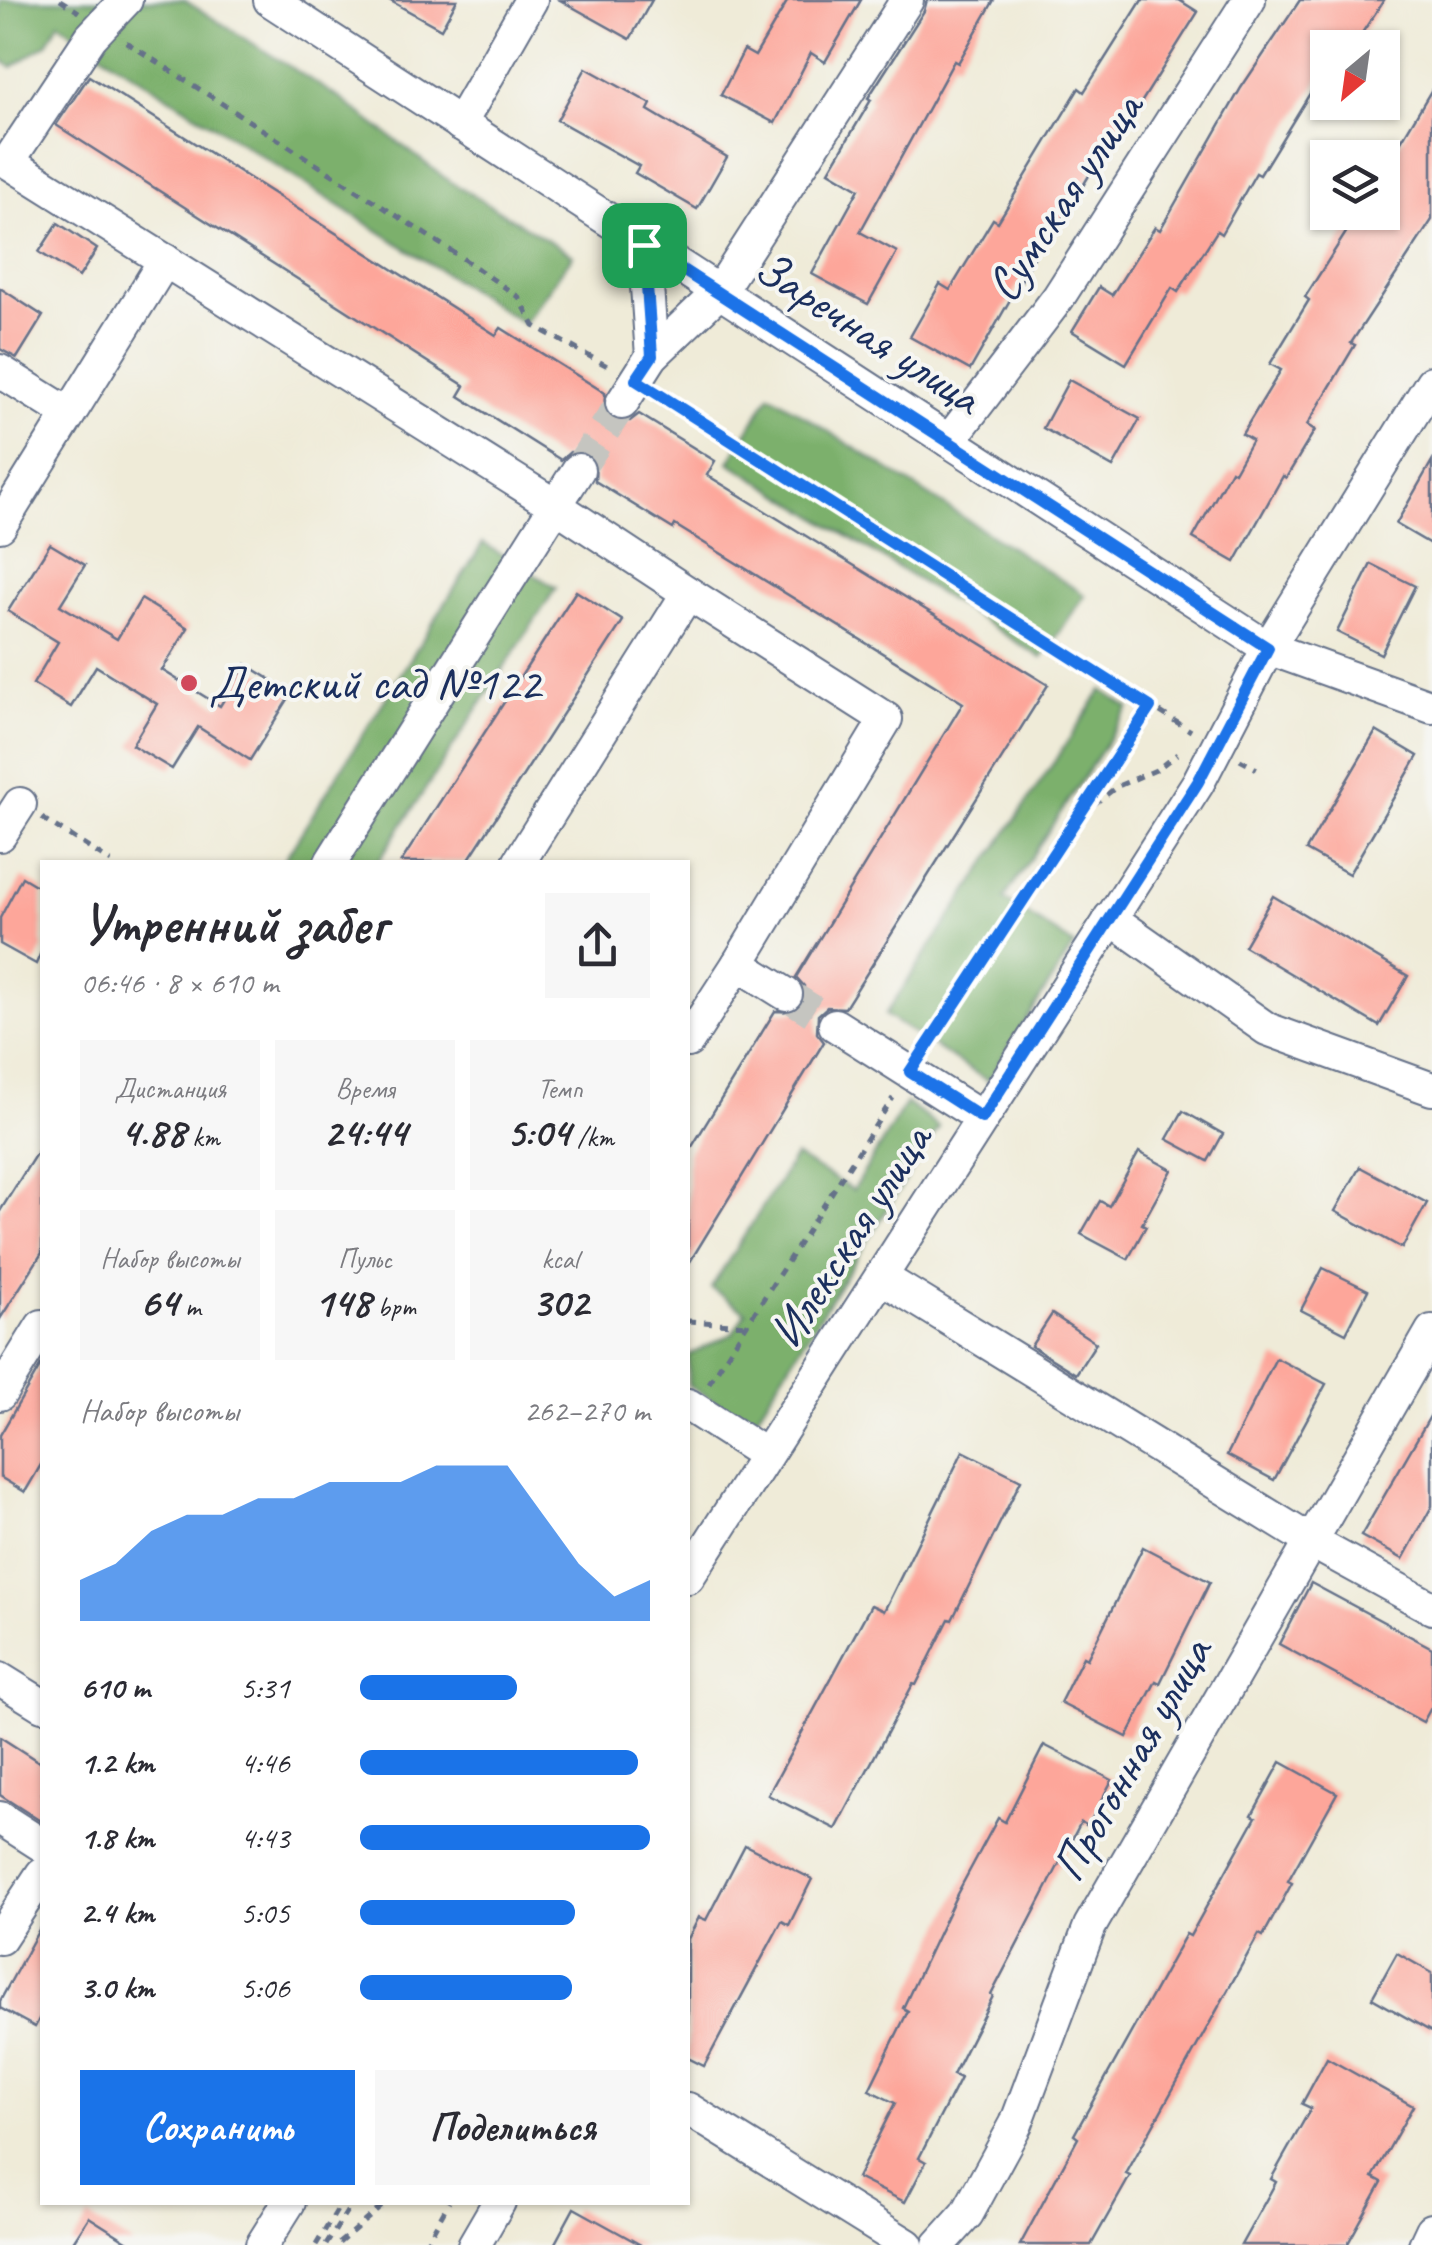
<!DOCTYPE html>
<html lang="ru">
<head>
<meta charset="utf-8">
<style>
  body { margin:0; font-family:Caveat,sans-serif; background:#f7f7f7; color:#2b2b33; height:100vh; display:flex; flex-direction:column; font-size:38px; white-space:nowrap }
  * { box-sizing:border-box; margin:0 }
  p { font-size:32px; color:#7c7c81 }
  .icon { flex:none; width:55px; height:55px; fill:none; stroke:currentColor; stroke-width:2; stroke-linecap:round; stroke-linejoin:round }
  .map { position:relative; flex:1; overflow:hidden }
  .side { position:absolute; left:40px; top:860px; width:650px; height:1345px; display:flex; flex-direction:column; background:#fff; border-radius:0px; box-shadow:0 2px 8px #0004 }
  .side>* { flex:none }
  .needle { width:65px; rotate:209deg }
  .buttons { position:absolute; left:1310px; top:30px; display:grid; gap:20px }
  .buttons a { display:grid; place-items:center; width:90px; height:90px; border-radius:0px; background:#fff; box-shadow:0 2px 8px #0004; font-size:50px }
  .pin { position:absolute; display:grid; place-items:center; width:85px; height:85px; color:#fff; margin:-42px; border-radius:20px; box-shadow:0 5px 15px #0006 }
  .round { display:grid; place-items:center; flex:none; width:105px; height:105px; border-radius:0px; background:#f7f7f7 }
  .headline { display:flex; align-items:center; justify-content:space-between; height:170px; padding:0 40px }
  h1 { font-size:55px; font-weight:700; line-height:75px }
  .figures { display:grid; grid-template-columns:repeat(3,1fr); gap:15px; height:170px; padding:10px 40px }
  .figures div { display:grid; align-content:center; border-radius:0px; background:#f7f7f7; text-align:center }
  .figures b { font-size:42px; font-weight:700 }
  .figures small { font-size:28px; font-weight:400 }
  .figures p { font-size:28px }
  .chart { height:280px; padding:20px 40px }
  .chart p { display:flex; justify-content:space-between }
  .chart svg { width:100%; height:180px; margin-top:10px; fill:#1a73e8; opacity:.7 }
  .primary-button { display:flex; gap:20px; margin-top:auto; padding:20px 40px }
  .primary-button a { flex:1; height:115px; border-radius:0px; background:#1a73e8; color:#fff; font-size:40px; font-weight:700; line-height:115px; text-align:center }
  .primary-button a+a { background:#f7f7f7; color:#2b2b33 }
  ul { padding:0 40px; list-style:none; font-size:32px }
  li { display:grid; grid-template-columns:160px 120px 1fr; align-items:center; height:75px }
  li i { height:25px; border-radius:12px; background:#1a73e8 }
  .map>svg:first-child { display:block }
  .forest { fill:#7cb06c; stroke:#4c7065; stroke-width:2.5 }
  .building { fill:#fda69a }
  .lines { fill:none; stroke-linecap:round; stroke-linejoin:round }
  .minor-tunnel { stroke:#c5c5c0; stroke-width:32; stroke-dasharray:32 16; stroke-linecap:butt }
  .minor-casing { stroke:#657189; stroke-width:36 }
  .path { stroke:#657189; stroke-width:5; stroke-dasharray:8 8; stroke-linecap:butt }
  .minor { stroke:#fff; stroke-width:32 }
  .route-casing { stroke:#fff; stroke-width:20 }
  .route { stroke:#1a73e8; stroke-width:12 }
  .poi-dot { fill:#d1495b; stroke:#f6f6f2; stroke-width:4 }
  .labels { text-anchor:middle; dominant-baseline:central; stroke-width:8; stroke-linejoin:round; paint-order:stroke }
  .street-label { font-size:48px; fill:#1b2f5e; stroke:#f6f6f2 }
  .poi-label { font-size:48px; fill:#1b2f5e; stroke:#f6f6f2; text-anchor:start }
</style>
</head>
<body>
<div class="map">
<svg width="1432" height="2245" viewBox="0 0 1432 2245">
  <rect width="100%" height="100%" fill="#f6f6f2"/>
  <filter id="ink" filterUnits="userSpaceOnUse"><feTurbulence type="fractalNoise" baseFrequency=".01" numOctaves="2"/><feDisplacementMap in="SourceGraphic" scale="20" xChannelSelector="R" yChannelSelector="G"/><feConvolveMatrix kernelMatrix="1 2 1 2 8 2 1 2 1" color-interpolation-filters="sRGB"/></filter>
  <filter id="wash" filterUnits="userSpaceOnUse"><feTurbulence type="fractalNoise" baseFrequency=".0048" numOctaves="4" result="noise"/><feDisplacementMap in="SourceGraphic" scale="40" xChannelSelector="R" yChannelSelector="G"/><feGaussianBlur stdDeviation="2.25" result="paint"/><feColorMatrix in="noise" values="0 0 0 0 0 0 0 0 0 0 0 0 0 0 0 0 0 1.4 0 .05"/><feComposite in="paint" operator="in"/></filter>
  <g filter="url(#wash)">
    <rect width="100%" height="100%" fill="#efebd8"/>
    <g class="forest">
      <path d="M0,0H184L341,99L449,181L573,255L524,324L110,59L59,22L47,44L12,67L0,59Z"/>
      <path d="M770,394L1085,595L1042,658L729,462Z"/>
      <path d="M483,543L556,588L378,862H283Z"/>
      <path d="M1102,690L1129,708L1004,899L1074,945L988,1081L885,1015Z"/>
      <path d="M906,1103L939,1127L752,1424L688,1385V1355L732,1334L746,1312L711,1288L795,1156L853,1190Z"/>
    </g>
    <g id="blocks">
      <g class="building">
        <path d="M389,0H457L441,29Z"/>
        <path d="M560,0H652L630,39Z"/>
        <path d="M788,0H861L825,62L811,53L775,123L721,95L744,50L755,56Z"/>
        <path d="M927,0H994L958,63L954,61L860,232L897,252L868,304L812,274L859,189L829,171L871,100L868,98L924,11Z"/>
        <path d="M1142,0H1179L1198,12L1107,157L1102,154L1060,224L1055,221L970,370L910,337L940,284L950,290L993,219L998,222L1079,88L1084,92Z"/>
        <path d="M1300,0H1384L1352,48H1328V64L1260,175L1256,173L1221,234L1217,231L1178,292L1172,288L1126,364L1072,331L1099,287L1112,295L1155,227L1160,230L1241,88Z"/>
        <path d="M586,68L651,104L648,110L727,157L697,209L635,173L639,166L557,120Z"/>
        <path d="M89,76L496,335L501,328L605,393L604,411L612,420L630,421L639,414L715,461L707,475L1048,685L845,1008L827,1007L818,1015L817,1033L824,1042L688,1265V1153L775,1011L794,1012L803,1004L804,986L796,977L963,703L675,525L673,529L595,481L596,462L588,453L570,452L561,460L459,396L465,386L56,125Z"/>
        <path d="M1432,89V220L1351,343L1355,345L1307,425L1315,430L1286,478L1283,476L1235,562L1193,538L1231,470L1234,472L1252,440L1242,434L1281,370L1270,364L1309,300L1305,297L1359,212H1382V173Z"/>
        <path d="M58,223L97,249L79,277L39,252Z"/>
        <path d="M0,288L43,316L17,358L0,349Z"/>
        <path d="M1069,380L1140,419L1113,467L1043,428Z"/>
        <path d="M1432,461V545L1396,524Z"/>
        <path d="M50,544L85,565L60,605L117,639L141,599L188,628L162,670L220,706L246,664L292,693L250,760L198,727L172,769L132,745L157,704L96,666L71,707L33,684L58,642L8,611Z"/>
        <path d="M1371,564L1415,586L1381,654L1337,632Z"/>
        <path d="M576,591L623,621L467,862H401Z"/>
        <path d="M1376,731L1418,756L1349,874L1306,850Z"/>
        <path d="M22,877L42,889V950L36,964L0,944V918Z"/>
        <path d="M1273,896L1408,976L1379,1026L1244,946Z"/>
        <path d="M1183,1111L1223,1134L1208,1161L1167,1139Z"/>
        <path d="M42,1144V1253L0,1319V1211Z"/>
        <path d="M1139,1152L1172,1170L1142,1224L1146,1226L1128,1259L1081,1234L1100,1201L1109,1206Z"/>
        <path d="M1360,1167L1427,1203L1402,1248L1335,1211Z"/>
        <path d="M1323,1268L1368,1290L1346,1333L1301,1310Z"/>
        <path d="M1052,1314L1096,1343L1076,1374L1031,1346Z"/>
        <path d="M1276,1358L1326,1384L1274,1480L1227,1455Z"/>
        <path d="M42,1363V1463L25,1492L0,1477V1435Z"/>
        <path d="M1432,1413V1506L1403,1559L1361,1536Z"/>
        <path d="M963,1451L1021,1480L952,1620L949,1619L916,1685L913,1684L836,1829L768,1795L871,1605L884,1611Z"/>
        <path d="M1143,1547L1210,1582L1160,1683L1156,1681L1127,1737L1060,1703L1083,1657L1087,1659Z"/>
        <path d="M1311,1583L1432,1648V1706L1423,1722L1279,1644Z"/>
        <path d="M0,1737L42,1764V1822L0,1795Z"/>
        <path d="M1044,1745L1112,1780L1088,1826L1081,1822L991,1995L993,1996L953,2075L960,2078L919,2158L926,2162L905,2202L857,2178L895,2103L869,2090L908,2011L903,2008L957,1894L998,1818L1005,1822Z"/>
        <path d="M1281,1762L1337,1793L1288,1881L1292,1883L1263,1936L1259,1934L1126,2174L1130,2176L1091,2245H1020L1078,2138L1074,2135L1186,1934L1190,1936L1256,1817L1252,1815Z"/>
        <path d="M745,1845L812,1879L789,1925L782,1921L704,2066L688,2058V1939L699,1917L706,1920Z"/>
        <path d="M42,1924V2013L35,2027L0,2008V2001Z"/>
        <path d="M1397,1953L1432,1973V2032L1372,1998Z"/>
        <path d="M1327,2058L1413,2106L1373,2177L1382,2182L1347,2245H1241L1276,2182L1271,2179L1311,2108L1302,2104Z"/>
        <path d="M574,2208L641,2245H554Z"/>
        <path d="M89,2217L133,2245H71Z"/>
      </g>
    </g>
  </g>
  <g filter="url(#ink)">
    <use href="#blocks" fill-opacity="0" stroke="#657189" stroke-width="2.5"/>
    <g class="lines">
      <g class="minor-tunnel">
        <path d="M578,470L622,403"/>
        <path d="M786,994L835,1025"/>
      </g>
      <defs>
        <g id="minor">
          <path d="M126,0L91,37L8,162L556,506L688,593"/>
          <path d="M270,0L1268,648L1432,707"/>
          <path d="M460,124L531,0"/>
          <path d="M644,245L652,356"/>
          <path d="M0,371L69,414"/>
          <path d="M622,403L652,356L719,292L907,0"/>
          <path d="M949,441L1058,298L1249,0"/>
          <path d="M0,526L165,260"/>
          <path d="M0,835L20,804"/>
          <path d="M331,862L578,470"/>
          <path d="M519,862L688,593L886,719L738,964"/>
          <path d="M1110,918L1267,1029L1432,1089"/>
          <path d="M835,1025L982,1118"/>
          <path d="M688,1041L738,964L786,994"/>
          <path d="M881,1277L1312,1542L1432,1608"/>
          <path d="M0,1394L42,1326"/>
          <path d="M688,1405L766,1455"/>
          <path d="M688,1577L1198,783L1268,648L1432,382"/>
          <path d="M0,1679L42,1705"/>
          <path d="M0,1818L42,1845"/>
          <path d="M0,1938L42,1874"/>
          <path d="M688,2109L907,2245"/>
          <path d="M262,2245L289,2202"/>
          <path d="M474,2245L499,2202"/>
          <path d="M939,2245L967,2214L1016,2124L1090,1926L1432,1331"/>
          <path d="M1425,2245L1432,2230"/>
        </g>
      </defs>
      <use href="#minor" class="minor-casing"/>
      <g class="path">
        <path d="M60,0L79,12"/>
        <path d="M126,42L450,250L519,297L534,326L611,368"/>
        <path d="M660,395L902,552L1191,731"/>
        <path d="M1240,760L1257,769"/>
        <path d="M1081,814L1118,786L1156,770L1177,754"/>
        <path d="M42,818L111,862"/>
        <path d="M926,1047L1149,707"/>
        <path d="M688,1321L746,1325"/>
        <path d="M709,1383L893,1098"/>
        <path d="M339,2243L387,2202"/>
        <path d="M316,2245L342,2202"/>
        <path d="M326,2245L353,2202"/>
        <path d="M425,2245L449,2202"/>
      </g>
      <use href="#minor" class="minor"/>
    </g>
  </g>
  <g class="lines" filter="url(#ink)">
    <defs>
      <path id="route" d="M644,245L1268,648L1198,782L982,1118L910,1072L1150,707L636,380L652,356Z"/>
    </defs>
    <use href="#route" class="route-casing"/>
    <use href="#route" class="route"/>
  </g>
  <circle class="poi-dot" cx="189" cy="683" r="10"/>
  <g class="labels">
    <g class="street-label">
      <text transform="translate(1064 197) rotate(-56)">Сумская улица</text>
      <text transform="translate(868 332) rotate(33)">Заречная улица</text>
      <text transform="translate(850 1236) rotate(-57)">Илекская улица</text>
      <text transform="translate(1131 1759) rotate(-60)">Прогонная улица</text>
    </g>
    <g class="poi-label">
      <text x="209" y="683">Детский сад №122</text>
    </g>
  </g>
</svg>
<div class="buttons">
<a><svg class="needle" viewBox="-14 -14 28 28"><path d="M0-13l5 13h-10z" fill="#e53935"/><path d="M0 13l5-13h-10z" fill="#7c7c81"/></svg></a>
<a><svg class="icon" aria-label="layers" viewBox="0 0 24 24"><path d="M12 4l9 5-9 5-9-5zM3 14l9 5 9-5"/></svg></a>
</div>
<div class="pin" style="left:644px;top:245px;background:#1e9e55"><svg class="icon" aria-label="arrive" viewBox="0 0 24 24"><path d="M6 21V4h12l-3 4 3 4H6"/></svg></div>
<section class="side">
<div class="headline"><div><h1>Утренний забег</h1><p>06:46 · 8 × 610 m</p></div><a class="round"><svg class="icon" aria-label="share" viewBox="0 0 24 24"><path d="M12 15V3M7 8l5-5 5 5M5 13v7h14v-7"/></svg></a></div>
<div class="figures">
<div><p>Дистанция</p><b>4.88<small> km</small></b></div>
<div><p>Время</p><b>24:44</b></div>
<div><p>Темп</p><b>5:04<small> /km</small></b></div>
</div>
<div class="figures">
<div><p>Набор высоты</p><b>64<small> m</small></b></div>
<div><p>Пульс</p><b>148<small> bpm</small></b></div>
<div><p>kcal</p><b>302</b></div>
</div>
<div class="chart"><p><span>Набор высоты</span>262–270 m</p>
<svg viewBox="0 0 160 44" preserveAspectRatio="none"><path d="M0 44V34L10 30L20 22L30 18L40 18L50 14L60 14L70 10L80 10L90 10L100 6L110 6L120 6L130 18L140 30L150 38L160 34V44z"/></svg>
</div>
<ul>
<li><b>610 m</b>5:31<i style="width:54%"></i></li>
<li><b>1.2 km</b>4:46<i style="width:96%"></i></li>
<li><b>1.8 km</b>4:43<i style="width:100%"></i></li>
<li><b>2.4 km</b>5:05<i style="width:74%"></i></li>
<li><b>3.0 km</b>5:06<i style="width:73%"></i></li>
</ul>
<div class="primary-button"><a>Сохранить</a><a>Поделиться</a></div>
</section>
</div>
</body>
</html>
